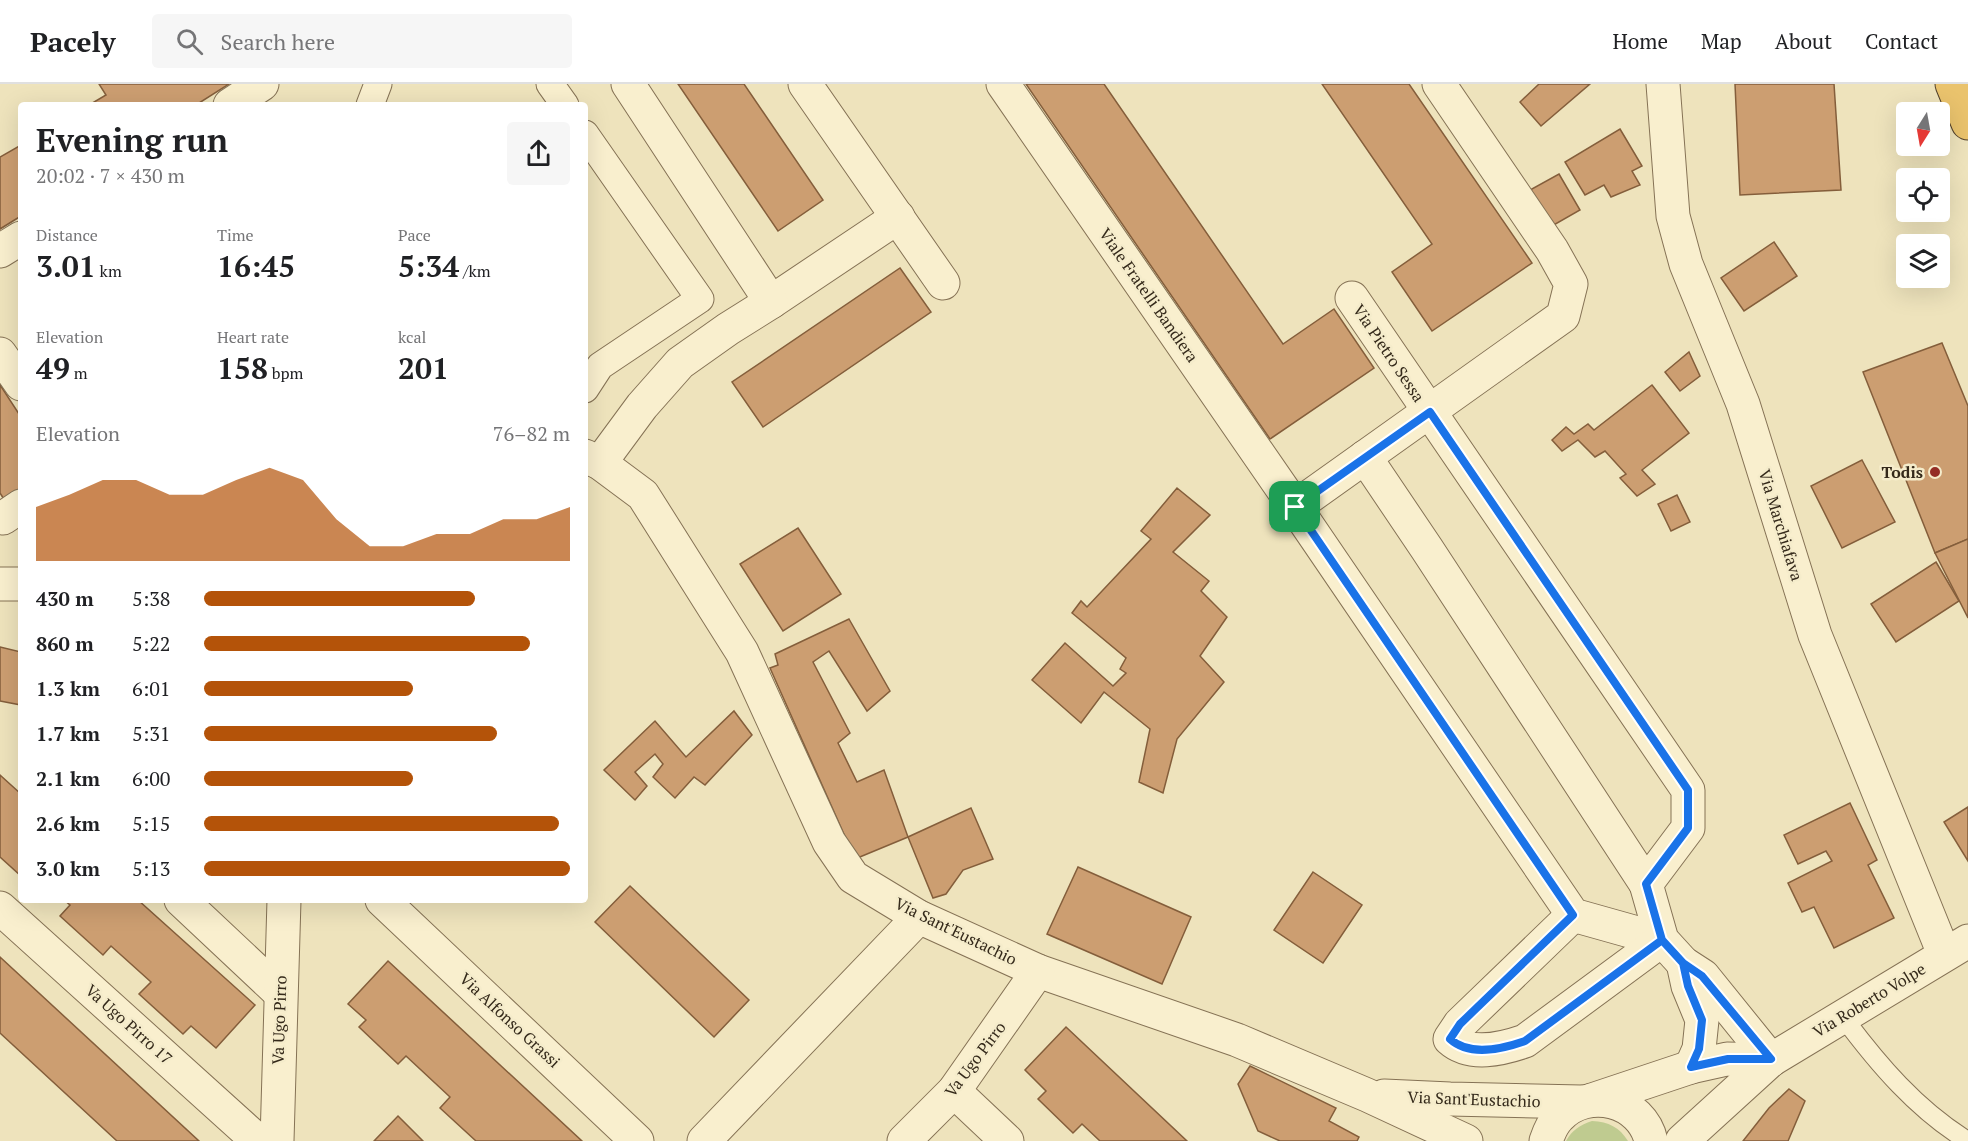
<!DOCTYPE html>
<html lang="en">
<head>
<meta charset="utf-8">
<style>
  body { margin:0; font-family:"PT Serif",serif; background:#f6f6f6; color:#202124; height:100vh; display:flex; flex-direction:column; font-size:22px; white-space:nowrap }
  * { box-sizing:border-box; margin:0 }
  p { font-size:20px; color:#757577 }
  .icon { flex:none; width:33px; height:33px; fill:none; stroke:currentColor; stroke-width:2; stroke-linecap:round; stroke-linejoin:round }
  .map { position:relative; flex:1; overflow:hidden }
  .sheet { position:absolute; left:18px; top:18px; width:570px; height:801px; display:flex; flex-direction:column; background:#fff; border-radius:6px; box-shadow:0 6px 24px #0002 }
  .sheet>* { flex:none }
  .needle { width:39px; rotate:191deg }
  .controls { position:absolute; left:1896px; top:18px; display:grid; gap:12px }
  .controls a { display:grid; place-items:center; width:54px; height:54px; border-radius:6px; background:#fff; box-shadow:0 6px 24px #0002; font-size:30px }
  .pin { position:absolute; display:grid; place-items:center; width:51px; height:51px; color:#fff; margin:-26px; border-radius:12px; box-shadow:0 3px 9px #0006 }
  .round { display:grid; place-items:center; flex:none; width:63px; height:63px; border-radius:6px; background:#f6f6f6 }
  .headline { display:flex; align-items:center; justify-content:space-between; height:102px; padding:0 18px }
  h1 { font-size:33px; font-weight:700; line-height:45px }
  .metrics { display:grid; grid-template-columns:repeat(3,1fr); gap:9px; height:102px; padding:6px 18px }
  .metrics div { display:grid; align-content:center }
  .metrics b { font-size:30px; font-weight:700 }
  .metrics small { font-size:16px; font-weight:400 }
  .metrics p { font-size:16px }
  .chart { height:168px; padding:12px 18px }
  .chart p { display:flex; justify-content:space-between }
  .chart svg { width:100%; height:108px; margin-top:6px; fill:#b45309; opacity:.7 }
  ul { padding:0 18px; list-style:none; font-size:20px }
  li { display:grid; grid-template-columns:96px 72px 1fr; align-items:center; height:45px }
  li i { height:15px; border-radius:8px; background:#b45309 }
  header { display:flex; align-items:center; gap:36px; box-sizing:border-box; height:84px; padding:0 30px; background:#fff; border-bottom:2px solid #e0e0e0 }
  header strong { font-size:28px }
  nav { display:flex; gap:33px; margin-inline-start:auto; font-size:21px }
  .search { width:420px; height:54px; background:#f6f6f6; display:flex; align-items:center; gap:15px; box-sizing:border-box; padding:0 21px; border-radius:6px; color:#757577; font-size:22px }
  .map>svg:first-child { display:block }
  .green { fill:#bfcb90 }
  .building { fill:#cc9e71; stroke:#845e3b; stroke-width:1.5 }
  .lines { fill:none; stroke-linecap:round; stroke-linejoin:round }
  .service-casing { stroke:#857255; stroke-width:20 }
  .pedestrian-casing { stroke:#857255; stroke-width:29 }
  .minor-casing { stroke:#857255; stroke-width:35 }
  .trunk-casing { stroke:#52402a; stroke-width:35 }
  .service { stroke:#f9efce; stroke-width:18 }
  .pedestrian { stroke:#f9efce; stroke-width:27 }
  .minor { stroke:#f9efce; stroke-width:33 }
  .trunk { stroke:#eac36d; stroke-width:33 }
  .route-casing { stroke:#fff; stroke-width:12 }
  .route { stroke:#1a73e8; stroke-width:8 }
  .poi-dot { fill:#942d25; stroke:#f5eccb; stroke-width:2 }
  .labels { text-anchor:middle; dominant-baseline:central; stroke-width:5; stroke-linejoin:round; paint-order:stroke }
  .street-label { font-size:16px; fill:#34291a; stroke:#f5eccb }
  .poi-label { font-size:16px; font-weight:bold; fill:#34291a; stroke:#f5eccb; text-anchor:end }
</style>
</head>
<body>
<header>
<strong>Pacely</strong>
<div class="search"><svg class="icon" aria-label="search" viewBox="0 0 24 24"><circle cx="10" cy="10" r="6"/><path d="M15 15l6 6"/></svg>Search here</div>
<nav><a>Home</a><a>Map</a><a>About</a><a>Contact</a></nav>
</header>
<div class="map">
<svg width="1968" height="1057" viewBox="0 0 1968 1057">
  <rect width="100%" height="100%" fill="#eee3bc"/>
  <path class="green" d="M1592,1037C1609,1038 1619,1043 1628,1057H1566C1572,1046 1580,1041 1592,1037Z"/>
  <g class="building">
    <path d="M99,0H229L196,21H89L106,11Z"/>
    <path d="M678,0H744L823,116L778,147Z"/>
    <path d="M1026,0H1104L1283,260L1334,225L1374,284L1270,355Z"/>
    <path d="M1322,0H1409L1532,179L1432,247L1392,188L1432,160Z"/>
    <path d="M1539,0H1590L1541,42L1520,18Z"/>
    <path d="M1735,0H1834L1841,106L1740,111Z"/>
    <path d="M1620,45L1642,82L1632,87L1640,101L1611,113L1604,101L1585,111L1565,78Z"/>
    <path d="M21,61V132L0,145V73Z"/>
    <path d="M1559,90L1580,126L1552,142L1530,106Z"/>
    <path d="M1774,158L1797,192L1744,227L1721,194Z"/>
    <path d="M900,184L931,228L763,343L732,298Z"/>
    <path d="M1942,259L1968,322V455L1935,469L1863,288Z"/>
    <path d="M1689,268L1700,292L1680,307L1665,288Z"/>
    <path d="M0,301L21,333V411L7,420L0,409Z"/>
    <path d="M1652,301L1689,349L1642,386L1655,400L1637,412L1620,394L1626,390L1605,367L1595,373L1578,356L1562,367L1552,356L1566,343L1574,350L1588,340L1594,346Z"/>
    <path d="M1862,376L1895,438L1842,464L1811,402Z"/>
    <path d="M1177,404L1210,431L1173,468L1209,497L1201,507L1227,533L1200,572L1224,598L1177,655L1163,709L1139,698L1150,645L1104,608L1081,639L1032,596L1065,559L1113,602L1126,589L1120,585L1126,574L1072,529L1081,517L1087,523L1151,455L1141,447Z"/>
    <path d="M1677,411L1690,438L1671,447L1658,420Z"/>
    <path d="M798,444L841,510L783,547L740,480Z"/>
    <path d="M1968,455V534L1935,469Z"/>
    <path d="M1936,478L1959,517L1896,558L1871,520Z"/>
    <path d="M849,535L890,607L867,627L829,567L813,578L850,649L838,659L857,698L884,686L908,753L855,775L770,584L778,581L775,570Z"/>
    <path d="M0,563L21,568V621L0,617Z"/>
    <path d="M734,627L752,651L705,701L694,693L675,714L653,693L663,680L655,670L635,688L647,702L635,716L604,686L655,637L686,673Z"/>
    <path d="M0,691L21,710V792L0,773Z"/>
    <path d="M1850,719L1877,776L1868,781L1894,834L1834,864L1814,823L1802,828L1788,799L1832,777L1826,767L1798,780L1784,751Z"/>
    <path d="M1968,723V777L1944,738Z"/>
    <path d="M971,724L993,775L963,786L946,810L933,814L908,753Z"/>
    <path d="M1078,783L1191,833L1162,900L1047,850Z"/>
    <path d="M1313,788L1362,821L1323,879L1274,846Z"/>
    <path d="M630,802L749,916L714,953L595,838Z"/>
    <path d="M64,816H138L255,921L216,964L191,942L183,950L139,910L151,898L111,862L103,871L60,832L70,821Z"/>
    <path d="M0,873L199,1057H117L0,949Z"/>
    <path d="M388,877L582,1057H476L440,1024L450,1013L406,972L398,980L359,943L366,936L348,920Z"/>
    <path d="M1066,943L1187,1057H1100L1082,1040L1073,1049L1038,1015L1046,1007L1025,986Z"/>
    <path d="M1250,982L1336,1024L1329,1037L1359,1053L1357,1057H1280L1258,1047L1238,1000Z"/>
    <path d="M1789,1005L1805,1017L1788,1057H1743L1769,1024Z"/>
    <path d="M398,1032L423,1057H374Z"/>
  </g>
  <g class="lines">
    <defs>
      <path id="service" d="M1843,933C1878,980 1917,1026 1968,1057"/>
      <g id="pedestrian">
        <path d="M550,0L565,21"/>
        <path d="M370,21L378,0"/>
        <path d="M585,50L700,215L600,282L585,305"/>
      </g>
      <g id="minor">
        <path d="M805,0L943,199"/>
        <path d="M1003,0L1295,423L1573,831L1662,856"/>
        <path d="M1663,0L1673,132L1686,180L1743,320L1815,551L1944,870"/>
        <path d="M230,21L262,0"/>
        <path d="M0,167L21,154"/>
        <path d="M1352,214L1688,706V744L1646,800L1662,856L1683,879L1703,892L1771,976"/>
        <path d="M771,218L898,133"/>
        <path d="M0,270L21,300"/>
        <path d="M585,372L600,379L643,411L742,568L829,758L853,793L919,833L1038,887L1237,956L1367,1011L1466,1057"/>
        <path d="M1365,373L1427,465L1646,800"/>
        <path d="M600,379L642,322L680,279L728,245L771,218L628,0"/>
        <path d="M1295,423L1563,232L1571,200L1552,166L1439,0"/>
        <path d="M0,433L3,434L21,422"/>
        <path d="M0,500H21"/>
        <path d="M181,816L280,909"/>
        <path d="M382,816L637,1057"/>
        <path d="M0,824L258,1057"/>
        <path d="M1573,831L1460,940L1450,955C1470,973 1502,965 1525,957L1662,856"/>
        <path d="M1683,879L1688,902L1702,936L1699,965L1691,983"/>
        <path d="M954,1007L1007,1057"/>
        <path d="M1384,1012L1450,1015L1581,1018"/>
        <path d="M1592,1016L1691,983L1727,975L1771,976"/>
        <path d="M277,1057L284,816"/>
        <path d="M704,1057L919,833"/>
        <path d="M904,1057L954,1007L1038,887"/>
        <path d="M1546,1057C1549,1048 1553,1039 1559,1033C1588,1002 1642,1016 1651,1057"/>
        <path d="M1682,1057L1771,976L1968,857"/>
      </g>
      <path id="trunk" d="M1952,0L1968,39"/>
    </defs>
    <use href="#service" class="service-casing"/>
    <use href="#pedestrian" class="pedestrian-casing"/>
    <use href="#minor" class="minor-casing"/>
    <use href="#trunk" class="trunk-casing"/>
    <use href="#service" class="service"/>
    <use href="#pedestrian" class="pedestrian"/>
    <use href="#minor" class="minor"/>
    <use href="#trunk" class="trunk"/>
  </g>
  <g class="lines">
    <defs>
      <path id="route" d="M1295,423L1573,831L1460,940L1450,955C1470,973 1502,965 1525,957L1662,856L1683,879L1702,892L1771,975H1728L1691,983L1699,965L1702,936L1688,902L1683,879L1662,856L1646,800L1688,744V706L1430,328L1295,423"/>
    </defs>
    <use href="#route" class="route-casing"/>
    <use href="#route" class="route"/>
  </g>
  <circle class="poi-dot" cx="1935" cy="388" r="6"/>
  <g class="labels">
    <g class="street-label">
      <text transform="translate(1149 211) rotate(55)">Viale Fratelli Bandiera</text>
      <text transform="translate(1389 269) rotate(56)">Via Pietro Sessa</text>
      <text transform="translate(1781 441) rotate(73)">Via Marchiafava</text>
      <text transform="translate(956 847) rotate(26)">Via Sant'Eustachio</text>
      <text transform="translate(1869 916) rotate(-31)">Via Roberto Volpe</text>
      <text transform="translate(279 936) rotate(-88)">Va Ugo Pirro</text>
      <text transform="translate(510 936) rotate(43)">Via Alfonso Grassi</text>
      <text transform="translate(129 940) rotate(42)">Va Ugo Pirro 17</text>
      <text transform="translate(975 975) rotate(-53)">Va Ugo Pirro</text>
      <text transform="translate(1474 1015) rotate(2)">Via Sant'Eustachio</text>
    </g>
    <g class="poi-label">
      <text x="1923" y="388">Todis</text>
    </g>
  </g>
</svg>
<div class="controls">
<a><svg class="needle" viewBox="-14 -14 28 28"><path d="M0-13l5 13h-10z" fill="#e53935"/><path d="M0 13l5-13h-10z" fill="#757577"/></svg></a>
<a><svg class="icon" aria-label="locate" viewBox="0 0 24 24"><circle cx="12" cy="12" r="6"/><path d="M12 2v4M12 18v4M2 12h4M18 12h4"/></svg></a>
<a><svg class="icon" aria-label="layers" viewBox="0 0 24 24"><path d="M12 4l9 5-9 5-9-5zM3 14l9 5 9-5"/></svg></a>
</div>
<div class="pin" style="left:1295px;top:423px;background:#1e9e55"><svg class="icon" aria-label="arrive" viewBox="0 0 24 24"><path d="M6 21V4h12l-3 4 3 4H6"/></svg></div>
<section class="sheet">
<div class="headline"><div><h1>Evening run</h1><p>20:02 · 7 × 430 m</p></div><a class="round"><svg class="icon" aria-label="share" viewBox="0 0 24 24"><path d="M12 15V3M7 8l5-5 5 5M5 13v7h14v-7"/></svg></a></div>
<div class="metrics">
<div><p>Distance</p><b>3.01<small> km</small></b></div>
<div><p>Time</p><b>16:45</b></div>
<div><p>Pace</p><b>5:34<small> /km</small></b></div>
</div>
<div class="metrics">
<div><p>Elevation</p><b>49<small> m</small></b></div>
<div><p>Heart rate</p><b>158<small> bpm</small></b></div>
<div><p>kcal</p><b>201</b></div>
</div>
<div class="chart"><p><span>Elevation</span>76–82 m</p>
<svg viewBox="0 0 160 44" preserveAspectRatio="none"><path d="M0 44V22L10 17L20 11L30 11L40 17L50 17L60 11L70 6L80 11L90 27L100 38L110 38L120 33L130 33L140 27L150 27L160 22V44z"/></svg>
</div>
<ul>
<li><b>430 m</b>5:38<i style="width:74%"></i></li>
<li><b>860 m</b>5:22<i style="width:89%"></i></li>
<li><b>1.3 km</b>6:01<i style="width:57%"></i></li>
<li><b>1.7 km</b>5:31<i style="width:80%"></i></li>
<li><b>2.1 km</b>6:00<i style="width:57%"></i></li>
<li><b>2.6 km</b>5:15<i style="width:97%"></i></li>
<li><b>3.0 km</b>5:13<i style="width:100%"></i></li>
</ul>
</section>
</div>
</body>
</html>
